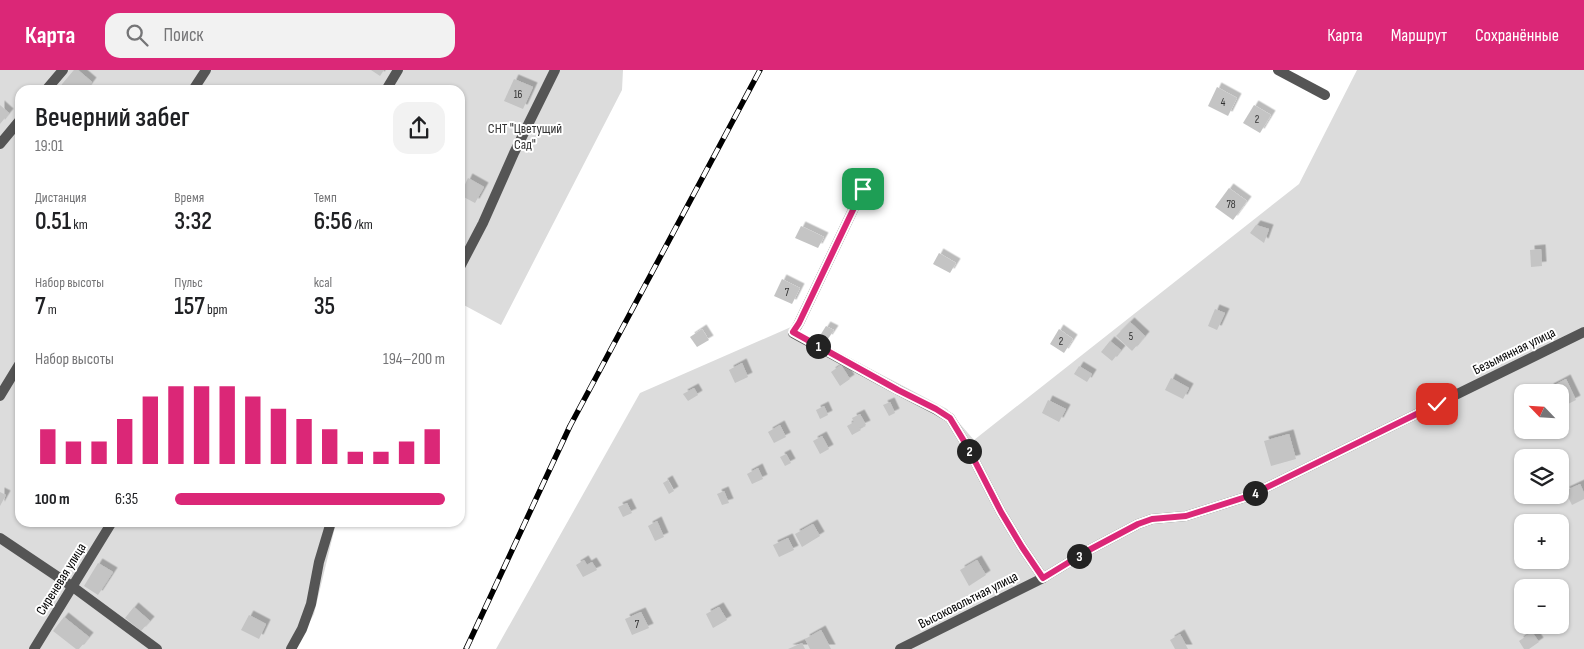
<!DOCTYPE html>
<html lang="ru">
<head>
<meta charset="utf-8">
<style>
  body { margin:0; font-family:"Sofia Sans Condensed",sans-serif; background:#f2f2f2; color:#202124; height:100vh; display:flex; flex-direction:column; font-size:19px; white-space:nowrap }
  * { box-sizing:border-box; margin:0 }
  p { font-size:16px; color:#757577 }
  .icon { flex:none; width:28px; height:28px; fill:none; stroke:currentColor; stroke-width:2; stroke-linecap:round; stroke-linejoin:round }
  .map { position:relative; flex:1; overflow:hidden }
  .panel { position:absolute; left:15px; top:15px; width:450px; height:442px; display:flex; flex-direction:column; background:#fff; border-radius:15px; box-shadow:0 1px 4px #0004 }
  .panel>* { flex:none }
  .needle { width:32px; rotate:295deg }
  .controls { position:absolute; left:1514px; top:314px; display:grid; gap:10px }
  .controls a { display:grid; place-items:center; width:55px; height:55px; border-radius:10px; background:#fff; box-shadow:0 1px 4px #0004; font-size:25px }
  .pin { position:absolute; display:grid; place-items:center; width:42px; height:42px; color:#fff; margin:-21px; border-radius:10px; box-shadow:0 2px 8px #0006 }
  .km { position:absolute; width:25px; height:25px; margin:-12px; border-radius:50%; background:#222; color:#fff; font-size:14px; line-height:25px; text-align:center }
  .round { display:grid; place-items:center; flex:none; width:52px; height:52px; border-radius:15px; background:#f2f2f2 }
  .head { display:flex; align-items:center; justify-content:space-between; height:85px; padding:0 20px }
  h1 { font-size:28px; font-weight:600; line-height:38px }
  .figures { display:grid; grid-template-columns:repeat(3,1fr); gap:8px; height:85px; padding:5px 20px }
  .figures div { display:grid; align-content:center }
  .figures b { font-size:25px; font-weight:600 }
  .figures small { font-size:14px; font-weight:400 }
  .figures p { font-size:14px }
  .chart { height:140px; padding:10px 20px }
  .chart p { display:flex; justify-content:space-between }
  .chart svg { width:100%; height:90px; margin-top:5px; stroke:#db2777; stroke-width:6 }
  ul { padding:0 20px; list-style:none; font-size:16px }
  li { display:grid; grid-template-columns:80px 60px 1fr; align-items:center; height:38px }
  li i { height:12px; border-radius:6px; background:#db2777 }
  header { display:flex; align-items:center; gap:30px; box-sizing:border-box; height:70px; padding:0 25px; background:#db2777; color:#fff }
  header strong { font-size:24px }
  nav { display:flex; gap:28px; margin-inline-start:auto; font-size:18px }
  .search { width:350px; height:45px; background:#f2f2f2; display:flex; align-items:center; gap:12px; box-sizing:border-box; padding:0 18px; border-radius:15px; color:#757577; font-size:19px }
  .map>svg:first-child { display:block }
  .green { fill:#dcdcdc; fill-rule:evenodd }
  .building { fill:#c4c4c4; filter:url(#shadow) }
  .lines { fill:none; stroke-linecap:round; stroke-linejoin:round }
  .minor { stroke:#555; stroke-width:10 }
  .rail-casing { stroke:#000; stroke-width:5.5 }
  .rail { stroke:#fff; stroke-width:4; stroke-dasharray:11; stroke-linecap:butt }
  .route-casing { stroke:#fff; stroke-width:10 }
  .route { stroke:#db2777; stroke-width:6 }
  .labels { text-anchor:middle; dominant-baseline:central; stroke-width:4; stroke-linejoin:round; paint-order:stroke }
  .number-label { font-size:11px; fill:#313131 }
  .park-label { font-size:14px; fill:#333; stroke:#fff }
  .street-label { font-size:14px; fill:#000; stroke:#fff }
</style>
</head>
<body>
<header>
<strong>Карта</strong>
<div class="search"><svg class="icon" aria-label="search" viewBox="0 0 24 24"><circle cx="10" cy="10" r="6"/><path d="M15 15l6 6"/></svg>Поиск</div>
<nav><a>Карта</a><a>Маршрут</a><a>Сохранённые</a></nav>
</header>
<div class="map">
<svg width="1584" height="579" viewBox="0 0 1584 579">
  <defs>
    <filter id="shadow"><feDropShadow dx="4.5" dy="-4.5" stdDeviation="0" flood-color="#0004"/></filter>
  </defs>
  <rect width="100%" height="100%" fill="#fff"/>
  <g class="green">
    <path d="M0,0H623L622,20L501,255L460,233V20H20V452L336,453L314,544L295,579H0Z"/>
    <path d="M1357,0H1584V579H496L640,323L791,257L947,339L974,370L1299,114ZM1522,322H1560V360H1522ZM1522,388H1560V425H1522ZM1522,452H1560V490H1522ZM1522,518H1560V555H1522Z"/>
  </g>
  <g class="building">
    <path d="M74,0H78L92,12L86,20H59L58,19Z"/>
    <path d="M371,0H384L380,6Z"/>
    <path d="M514,9L533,17L523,39L504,31Z"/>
    <path d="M1217,17L1237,28L1228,46L1208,36Z"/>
    <path d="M0,35L9,43L0,54Z"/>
    <path d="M1254,35L1271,45L1260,63L1243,53Z"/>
    <path d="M468,108L484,117L475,133L460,125Z"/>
    <path d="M1229,118L1247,131L1233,150L1215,137Z"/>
    <path d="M1256,155L1269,159L1264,173L1250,163Z"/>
    <path d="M801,156L824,167L818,178L795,168Z"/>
    <path d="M1541,179L1542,196L1531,197L1530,180Z"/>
    <path d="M939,183L956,193L950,203L933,194Z"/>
    <path d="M782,209L800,218L792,234L774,226Z"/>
    <path d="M1215,239L1225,243L1217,260L1208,256Z"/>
    <path d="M1130,252L1145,266L1132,281L1116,266Z"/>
    <path d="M826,256L834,260L828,269L821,264Z"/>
    <path d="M702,259L709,270L697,277L690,267Z"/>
    <path d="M1059,259L1073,269L1064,283L1050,274Z"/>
    <path d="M1110,271L1121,280L1112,291L1101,282Z"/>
    <path d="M742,293L748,307L735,313L729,300Z"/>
    <path d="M841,295L850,309L840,316L831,302Z"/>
    <path d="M1079,296L1092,304L1087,312L1074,304Z"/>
    <path d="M1171,308L1189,318L1183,329L1165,320Z"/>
    <path d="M1566,309L1576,330L1560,338V322H1551L1549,318Z"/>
    <path d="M694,318L698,325L688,331L683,324Z"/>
    <path d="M1048,330L1066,339L1059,352L1042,343Z"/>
    <path d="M890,332L895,343L889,346L883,335Z"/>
    <path d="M824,336L828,345L820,349L816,340Z"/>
    <path d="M860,344L866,355L859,358L861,360L852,365L847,356L854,352L852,348Z"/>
    <path d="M780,355L786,367L774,373L768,362Z"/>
    <path d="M1289,364L1296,389L1271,396L1264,371Z"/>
    <path d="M822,366L829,379L820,384L813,371Z"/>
    <path d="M786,384L791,393L785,396L780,387Z"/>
    <path d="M758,398L763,409L752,414L747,404Z"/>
    <path d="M668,410L674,421L669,424L663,413Z"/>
    <path d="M1580,414L1584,423V429L1572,435L1565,421Z"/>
    <path d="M724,421L729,433L722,435L717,424Z"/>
    <path d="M0,422L6,425L0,436Z"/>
    <path d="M627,433L632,443L623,447L618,437Z"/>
    <path d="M657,451L664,467L655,471L648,456Z"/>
    <path d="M813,454L820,466L802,477L795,464Z"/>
    <path d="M788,468L794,480L779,487L773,475Z"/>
    <path d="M584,490L587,495L592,492L597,500L583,507L576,495Z"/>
    <path d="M977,490L986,505L969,516L960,500Z"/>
    <path d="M98,493L113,502L98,525L84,516Z"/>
    <path d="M134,537L150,551L141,561L125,548Z"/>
    <path d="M719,537L727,550L713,558L706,544Z"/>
    <path d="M641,542L649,558L632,565L625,549Z"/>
    <path d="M249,545L266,554L259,569L241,560Z"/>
    <path d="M64,547L89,567L79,579H76L53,561Z"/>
    <path d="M821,560L831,579H810L805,569Z"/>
    <path d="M1532,562L1539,572L1529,579H1524L1519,571Z"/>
    <path d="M1180,564L1188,579H1175L1170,570Z"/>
    <path d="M802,573L805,579H788Z"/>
  </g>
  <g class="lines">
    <g class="minor">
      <path d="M1278,0L1325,25"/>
      <path d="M46,20L63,0"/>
      <path d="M193,20L206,0"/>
      <path d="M386,20L398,0"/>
      <path d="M0,74L20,50"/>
      <path d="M863,119L799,253L793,263L898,320L935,339L950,348L967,376L1001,442L1022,477L1043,508"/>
      <path d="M460,197L483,153L514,83L555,0"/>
      <path d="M0,326L20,293"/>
      <path d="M0,468L73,517L157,579"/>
      <path d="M34,579L112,452"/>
      <path d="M291,579L302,559L311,534L319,492L331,452"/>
      <path d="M900,579L1043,508L1089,480L1138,454L1152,449L1186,446L1249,426L1584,262"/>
    </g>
    <defs>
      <path id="rail" d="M466,579L570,356L760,0"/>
    </defs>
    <use href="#rail" class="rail-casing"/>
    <use href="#rail" class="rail"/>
  </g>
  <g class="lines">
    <defs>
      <path id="route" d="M863,119L799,253L793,262L898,320L936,339L950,348L967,376L1001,442L1022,477L1043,508L1089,480L1138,454L1152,449L1186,446L1249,426L1437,334"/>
    </defs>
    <use href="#route" class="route-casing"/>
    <use href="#route" class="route"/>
  </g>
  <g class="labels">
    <g class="number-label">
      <text x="518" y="24">16</text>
      <text x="1223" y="32">4</text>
      <text x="1257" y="49">2</text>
      <text x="1231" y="134">78</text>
      <text x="787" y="222">7</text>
      <text x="1131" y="266">5</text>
      <text x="1061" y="271">2</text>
      <text x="637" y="554">7</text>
    </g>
    <g class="park-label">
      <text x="525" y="58">СНТ "Цветущий<tspan x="525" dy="16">Сад"</tspan></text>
    </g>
    <g class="street-label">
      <text transform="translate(1514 281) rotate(-26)">Безымянная улица</text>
      <text transform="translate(61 509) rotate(-58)">Сиреневая улица</text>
      <text transform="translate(968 530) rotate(-27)">Высоковольтная улица</text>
    </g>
  </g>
</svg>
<div class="controls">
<a><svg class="needle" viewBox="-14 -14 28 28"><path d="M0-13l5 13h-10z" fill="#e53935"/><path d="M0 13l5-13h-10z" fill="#757577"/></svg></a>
<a><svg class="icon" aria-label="layers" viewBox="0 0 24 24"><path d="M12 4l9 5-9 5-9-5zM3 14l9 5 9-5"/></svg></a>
<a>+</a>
<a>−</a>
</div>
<div class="pin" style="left:863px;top:119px;background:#1e9e55"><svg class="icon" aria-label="arrive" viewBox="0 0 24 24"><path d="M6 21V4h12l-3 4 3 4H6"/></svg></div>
<div class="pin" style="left:1437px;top:334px;background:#d93025"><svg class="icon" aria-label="check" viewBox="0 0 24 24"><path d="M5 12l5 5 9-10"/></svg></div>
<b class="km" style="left:818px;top:276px">1</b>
<b class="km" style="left:969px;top:381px">2</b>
<b class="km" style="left:1079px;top:486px">3</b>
<b class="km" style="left:1255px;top:423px">4</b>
<section class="panel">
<div class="head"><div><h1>Вечерний забег</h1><p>19:01</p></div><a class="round"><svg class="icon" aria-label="share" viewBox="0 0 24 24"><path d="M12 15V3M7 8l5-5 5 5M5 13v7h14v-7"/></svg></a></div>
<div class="figures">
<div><p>Дистанция</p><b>0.51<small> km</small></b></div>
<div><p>Время</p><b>3:32</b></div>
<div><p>Темп</p><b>6:56<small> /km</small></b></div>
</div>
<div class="figures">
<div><p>Набор высоты</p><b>7<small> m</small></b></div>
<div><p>Пульс</p><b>157<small> bpm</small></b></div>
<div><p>kcal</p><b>35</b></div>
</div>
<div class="chart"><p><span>Набор высоты</span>194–200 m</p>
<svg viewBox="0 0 160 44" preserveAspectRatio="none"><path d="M5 44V27M15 44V33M25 44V33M35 44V22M45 44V11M55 44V6M65 44V6M75 44V6M85 44V11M95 44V17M105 44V22M115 44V27M125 44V38M135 44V38M145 44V33M155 44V27"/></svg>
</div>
<ul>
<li><b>100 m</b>6:35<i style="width:100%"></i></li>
</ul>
</section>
</div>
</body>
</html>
